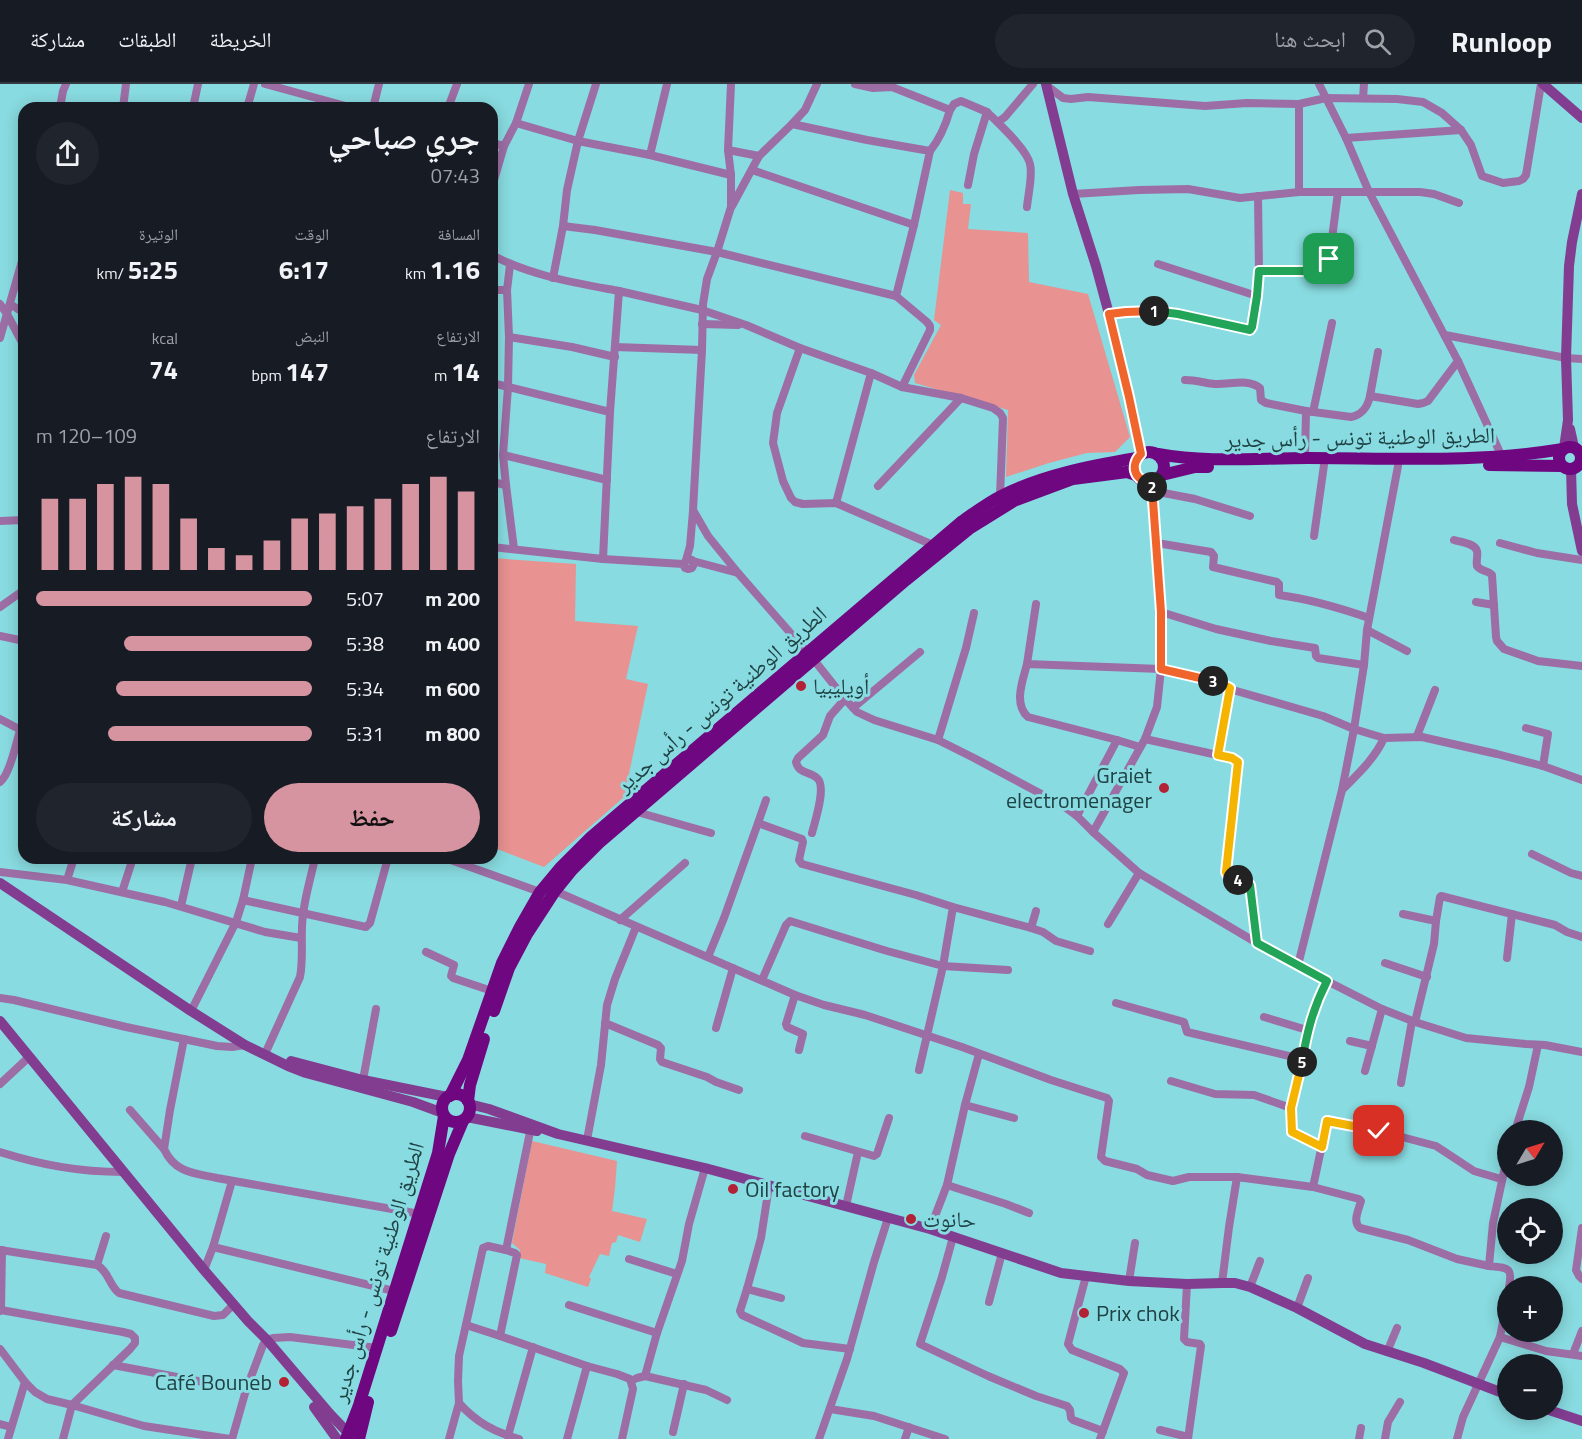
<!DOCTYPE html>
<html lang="ar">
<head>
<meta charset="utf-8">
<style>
  body { margin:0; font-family:"Titillium Web","Noto Naskh Arabic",sans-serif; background:#20242c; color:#f1f3f6; direction:rtl; height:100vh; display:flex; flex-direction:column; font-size:22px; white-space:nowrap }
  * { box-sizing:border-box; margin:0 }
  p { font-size:20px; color:#9ea1a6 }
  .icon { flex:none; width:33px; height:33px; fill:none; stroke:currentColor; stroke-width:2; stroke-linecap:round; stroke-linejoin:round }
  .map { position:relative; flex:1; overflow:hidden; direction:ltr }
  .details { position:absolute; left:18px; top:18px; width:480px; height:762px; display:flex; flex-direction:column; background:#171b24; border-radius:18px; box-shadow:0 3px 15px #0003; direction:rtl }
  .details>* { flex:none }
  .needle { width:39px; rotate:52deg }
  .fabs { position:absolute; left:1497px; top:1036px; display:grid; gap:12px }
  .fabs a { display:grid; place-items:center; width:66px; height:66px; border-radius:50%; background:#171b24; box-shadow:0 3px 15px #0003; font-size:30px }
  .pin { position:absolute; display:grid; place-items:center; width:51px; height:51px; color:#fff; margin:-26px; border-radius:12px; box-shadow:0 3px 9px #0006 }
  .km { position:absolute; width:30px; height:30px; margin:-15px; border-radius:50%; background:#222; color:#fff; font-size:16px; line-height:30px; text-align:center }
  .round { display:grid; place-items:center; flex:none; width:63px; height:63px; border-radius:32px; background:#20242c }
  .headline { display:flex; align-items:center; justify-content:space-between; height:102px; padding:0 18px }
  h1 { font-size:33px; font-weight:700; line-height:45px }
  .stats { display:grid; grid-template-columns:repeat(3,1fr); gap:9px; height:102px; padding:6px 18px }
  .stats div { display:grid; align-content:center }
  .stats b { font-size:26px; font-weight:700 }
  .stats small { font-size:16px; font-weight:400 }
  .stats p { font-size:16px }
  .chart { height:168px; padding:12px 18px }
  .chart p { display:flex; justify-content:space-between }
  .chart svg { width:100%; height:108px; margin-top:6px; stroke:#d5949f; stroke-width:6 }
  .button { display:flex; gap:12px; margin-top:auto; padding:12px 18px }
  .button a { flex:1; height:69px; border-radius:36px; background:#d5949f; color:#111; font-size:24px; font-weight:700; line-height:69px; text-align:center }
  .button a+a { background:#20242c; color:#f1f3f6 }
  ul { padding:0 18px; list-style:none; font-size:20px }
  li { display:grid; grid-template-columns:96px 72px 1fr; align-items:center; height:45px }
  li i { height:15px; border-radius:8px; background:#d5949f }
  header { display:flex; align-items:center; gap:36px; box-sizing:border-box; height:84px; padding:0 30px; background:#171b24; border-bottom:2px solid #363941 }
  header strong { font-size:28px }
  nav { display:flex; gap:33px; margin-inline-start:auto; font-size:21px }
  .search { width:420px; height:54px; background:#20242c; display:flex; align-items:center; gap:15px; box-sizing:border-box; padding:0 21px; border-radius:33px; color:#9ea1a6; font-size:22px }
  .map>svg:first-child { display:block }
  .green { fill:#e89291 }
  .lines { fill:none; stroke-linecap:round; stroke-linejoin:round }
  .street { stroke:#9c6ea5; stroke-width:8 }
  .secondary { stroke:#823d90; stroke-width:10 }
  .primary { stroke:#6e0780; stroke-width:12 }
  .split-1-casing { stroke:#fff; stroke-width:12 }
  .split-2-casing { stroke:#fff; stroke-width:12 }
  .split-3-casing { stroke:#fff; stroke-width:12 }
  .split-4-casing { stroke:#fff; stroke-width:12 }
  .split-5-casing { stroke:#fff; stroke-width:12 }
  .split-6-casing { stroke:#fff; stroke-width:12 }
  .split-1 { stroke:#22a559; stroke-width:8 }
  .split-2 { stroke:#f0652b; stroke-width:8 }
  .split-3 { stroke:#f0652b; stroke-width:8 }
  .split-4 { stroke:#f5b400; stroke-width:8 }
  .split-5 { stroke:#22a559; stroke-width:8 }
  .split-6 { stroke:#f5b400; stroke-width:8 }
  .poi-dot { fill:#b32134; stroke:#88dbe0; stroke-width:2 }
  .labels { text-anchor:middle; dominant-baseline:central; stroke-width:6; stroke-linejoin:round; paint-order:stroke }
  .street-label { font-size:22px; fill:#1f4244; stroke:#88dbe0 }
  .poi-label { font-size:22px; fill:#1f4244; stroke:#88dbe0; text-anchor:start }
</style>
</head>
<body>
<header>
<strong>Runloop</strong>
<div class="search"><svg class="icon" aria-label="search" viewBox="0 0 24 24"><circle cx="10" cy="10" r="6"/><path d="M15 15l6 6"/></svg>ابحث هنا</div>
<nav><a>الخريطة</a><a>الطبقات</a><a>مشاركة</a></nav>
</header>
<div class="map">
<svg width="1582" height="1355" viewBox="0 0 1582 1355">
  <rect width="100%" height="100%" fill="#88dbe0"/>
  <g class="green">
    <path d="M950,106L963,109V120H971L968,145L1028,149L1029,198L1088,210L1130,353L1115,368L1087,369L1049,379L1006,393L1008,326L915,299L914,291L941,241L934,236Z"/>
    <path d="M492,474L576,480L575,537L638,542L626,595L648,600L624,713L544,783L492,763Z"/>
    <path d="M532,1057L617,1077L615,1104L612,1127L647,1135L640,1158L618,1151L616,1158L612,1159L609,1172L600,1170L589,1193L591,1195L588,1203L545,1189L546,1180L519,1174L520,1166L512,1159Z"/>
  </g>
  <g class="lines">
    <g class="street">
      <path d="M265,0L353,24"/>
      <path d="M596,0L578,57L650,71L731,91"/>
      <path d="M731,0L728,66L731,91V123L717,168L707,195L703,220L702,266L693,426L708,452L738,489L814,576L845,615L857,628L874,636L938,656L974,674L1062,721L1077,732L1093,748L1145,655L1157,623L1161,585V528L1152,398"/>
      <path d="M855,0L873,4L892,3L950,26L954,20L961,17L987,28"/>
      <path d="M1319,0L1346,54L1369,108L1458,277L1502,373"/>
      <path d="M1046,1L1063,14L1071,15L1088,13L1205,22L1247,19L1299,20L1326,14L1397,15L1423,18L1442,29L1461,46L1471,61L1482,92L1503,99L1519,97L1523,95L1526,91L1541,0"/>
      <path d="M1363,14L1364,0"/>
      <path d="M1299,20V108"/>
      <path d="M60,24L63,7L66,0"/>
      <path d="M123,24L126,0"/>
      <path d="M193,24L198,0"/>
      <path d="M247,24L254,0"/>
      <path d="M373,24L379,0"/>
      <path d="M448,24L457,0"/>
      <path d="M998,38L1005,33L1033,0"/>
      <path d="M516,39L578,57L567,106L563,142L553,194"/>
      <path d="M792,40L805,26L817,0"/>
      <path d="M1346,54L1461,46"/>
      <path d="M492,59L504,62L492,103"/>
      <path d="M504,62L516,39L529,0"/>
      <path d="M728,66L759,72"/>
      <path d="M930,67C939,56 946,40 950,26"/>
      <path d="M650,71L667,0"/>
      <path d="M752,86L914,141"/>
      <path d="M968,101L974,70L987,28C998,39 1027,65 1030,80C1033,91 1028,111 1027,123"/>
      <path d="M1073,110L1139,106L1188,105L1240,114L1299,108H1420L1434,110L1459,119"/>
      <path d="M732,122L759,72L792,40L867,56L930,67L914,141L896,212"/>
      <path d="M563,142L595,146L717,168L896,212L927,238L930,242V246L902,303"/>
      <path d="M492,171C531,192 576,199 619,207"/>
      <path d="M1158,180L1257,212"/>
      <path d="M510,181L507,206L509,253L508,303L503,371L506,401L514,465"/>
      <path d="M1259,187H1319L1325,183L1330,170L1338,108"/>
      <path d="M492,206H507"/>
      <path d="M0,220L7,230L24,262"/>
      <path d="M10,220L24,229"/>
      <path d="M1109,230L1142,227L1165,228L1246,246H1250L1257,212L1259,187L1258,112"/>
      <path d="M702,240L738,241"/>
      <path d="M1445,251L1566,274L1582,275"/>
      <path d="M509,253L572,263L615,273"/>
      <path d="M0,254L24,170"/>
      <path d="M615,263L702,266"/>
      <path d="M800,264L777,329L773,359L783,397L791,414L795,418L803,420L836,419L933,461"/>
      <path d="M1185,296C1196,296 1205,299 1215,300C1229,301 1248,294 1260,304L1261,316L1266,319L1306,327L1351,333C1362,331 1368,322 1370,312L1418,320L1423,319L1428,317L1458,277"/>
      <path d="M492,299L610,328"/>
      <path d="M1370,312L1378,268"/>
      <path d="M1313,328L1332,239"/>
      <path d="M503,371L607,396"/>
      <path d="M1305,374L1306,327"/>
      <path d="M492,398L506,401"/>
      <path d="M878,402L961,314"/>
      <path d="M1153,407L1195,415L1250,432"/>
      <path d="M836,419L871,289"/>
      <path d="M0,437L24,436"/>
      <path d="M1314,452L1324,381"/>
      <path d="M1454,456C1460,458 1475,459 1477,467C1478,471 1476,478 1477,482C1481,488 1488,486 1492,491L1496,553L1497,557L1504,565L1538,577L1582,582"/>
      <path d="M1157,459L1211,468L1214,472L1213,483L1277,498L1279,500V511C1310,515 1340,524 1369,534"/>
      <path d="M1500,459L1537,469L1582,476"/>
      <path d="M492,463L603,475L683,480L688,475L692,476L694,480L692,484L688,485L685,484L683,480"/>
      <path d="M603,475L610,328L619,207L702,226L746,241L800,264L871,289L902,303L961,314L993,324L1000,329L1003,334L1000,413"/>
      <path d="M686,476L690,462L693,427"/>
      <path d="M693,477L738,489"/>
      <path d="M1476,518L1494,521"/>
      <path d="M1036,520L1027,580L1161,585L1222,600L1233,606L1323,632L1354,645L1384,654L1422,653L1497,670L1543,682L1582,696"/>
      <path d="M0,523L24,506"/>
      <path d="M1161,528L1216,545L1271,557L1315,564L1316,572L1318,574L1364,581"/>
      <path d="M1367,546L1407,567"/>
      <path d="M0,552L24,557"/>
      <path d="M1027,580C1023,596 1013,620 1028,633L1117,656"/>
      <path d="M853,624L920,568"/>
      <path d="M0,635L19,645"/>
      <path d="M1526,644L1548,650L1543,682"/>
      <path d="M1417,652L1435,606"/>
      <path d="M1145,655L1231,674L1238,678L1226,788C1230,797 1243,795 1250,801L1257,859"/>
      <path d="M938,656L966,564L974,529"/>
      <path d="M1218,671L1230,604"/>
      <path d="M0,698C11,690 18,649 24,634"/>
      <path d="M1343,705C1359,689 1375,674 1384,654"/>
      <path d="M766,716L758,739L802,755L803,758L799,776L802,780L916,811L953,823L943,882L919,986"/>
      <path d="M637,728L711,749"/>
      <path d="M1077,732L1117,656L1140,663"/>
      <path d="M1093,748L1139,789L1257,859L1327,897L1382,925L1415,938L1466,954L1526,960L1545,961L1582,968"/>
      <path d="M812,749C815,737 827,702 817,694C809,687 799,690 796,678L798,674L823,651L830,632L845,615"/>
      <path d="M1532,770L1571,789L1582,792"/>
      <path d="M445,774L540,808"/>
      <path d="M0,788L67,796L165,818L265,848L301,854"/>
      <path d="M67,796L74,774"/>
      <path d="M555,807L795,911L824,921L865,931L962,963L1051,996L1107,1014L1109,1017L1101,1073L1105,1077L1137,1085L1147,1091L1173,1097L1189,1093H1237"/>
      <path d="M122,808L133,774"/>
      <path d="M243,816L366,843L370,839L388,774"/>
      <path d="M181,822L192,774"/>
      <path d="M953,823L1031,844L1043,848L1056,857L1090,867"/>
      <path d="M1403,830L1436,837L1434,860L1415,938"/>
      <path d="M620,836L685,779"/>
      <path d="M1436,837L1440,813L1441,812L1555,841L1567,848L1582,853"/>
      <path d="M1108,840L1139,789"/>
      <path d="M1031,844L1036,827"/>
      <path d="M426,868L454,881L451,892L453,894L492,907"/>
      <path d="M708,873L724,834L758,739"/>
      <path d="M1507,874L1512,830"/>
      <path d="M1385,879L1427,893"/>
      <path d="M1298,881L1342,706L1354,645L1364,581L1367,546L1398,382"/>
      <path d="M762,896L786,841L790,837L887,867L943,882L1008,886"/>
      <path d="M795,911L786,940L787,943L803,950L799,966"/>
      <path d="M0,914L14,916L126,943L217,962L232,963L245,961"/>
      <path d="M1116,919L1184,938L1187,948L1302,975C1299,989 1285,1036 1292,1047C1295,1053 1315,1060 1322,1063"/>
      <path d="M191,927L236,838L243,816L252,774"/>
      <path d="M1264,933L1307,946"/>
      <path d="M605,939L658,961L661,964L660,975L662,978L707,993L716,998L739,1006"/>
      <path d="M716,944L733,884"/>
      <path d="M1350,957L1372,962"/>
      <path d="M265,970L300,893C304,873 300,851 303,831C305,812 311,793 315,774"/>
      <path d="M1302,975C1307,948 1314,922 1327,897"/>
      <path d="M1365,987L1382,925"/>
      <path d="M363,996L376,925"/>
      <path d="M1171,997L1215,1010L1254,1011L1291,1024"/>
      <path d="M1401,999L1412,937"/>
      <path d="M0,1000L29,973"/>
      <path d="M965,1021L1014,1034"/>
      <path d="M130,1026L164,1065L170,1026L184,955"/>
      <path d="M1515,1047L1529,1003L1538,961"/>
      <path d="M805,1052L874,1072L877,1070L889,1034"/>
      <path d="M587,1056L601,981L607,921L615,895L636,843"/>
      <path d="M164,1065C175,1089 194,1089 217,1094L420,1130"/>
      <path d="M0,1068C42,1081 79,1088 123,1088"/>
      <path d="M1508,1069L1493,1139L1489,1182C1508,1184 1513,1183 1509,1203"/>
      <path d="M947,1101L1006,1120L1029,1129"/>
      <path d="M769,1102L761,1154L747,1205L740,1227L742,1231L803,1259L850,1265"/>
      <path d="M1313,1103L1327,1037L1379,1047L1436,1062L1474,1087L1501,1095"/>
      <path d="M846,1122L858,1068"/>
      <path d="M1582,1144L1576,1186L1579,1192L1582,1195"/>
      <path d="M930,1145L947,1101L965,1021L979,970"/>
      <path d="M953,1153L942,1193L920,1260L988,1292L1036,1312L1067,1322L1070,1326L1071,1334L1073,1336L1103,1347"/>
      <path d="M213,1163L394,1207"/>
      <path d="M0,1166L97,1181C109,1188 109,1201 119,1209L214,1232L223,1231L234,1220"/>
      <path d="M629,1175L677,1190"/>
      <path d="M97,1181L106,1152"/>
      <path d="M204,1186L213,1163L232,1097"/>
      <path d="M1086,1192L1068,1260L1072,1266L1120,1285L1124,1289L1100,1355"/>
      <path d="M1129,1197L1135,1159"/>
      <path d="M1222,1199L1229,1143L1237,1093L1313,1103L1359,1115L1361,1117C1359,1125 1352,1138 1360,1144L1408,1156L1457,1175L1489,1182"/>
      <path d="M1187,1200L1184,1255L1187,1258L1200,1260L1201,1262L1188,1355"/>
      <path d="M1250,1203L1260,1177"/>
      <path d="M747,1205L781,1214"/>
      <path d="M989,1218L1002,1169"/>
      <path d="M569,1221L657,1249"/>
      <path d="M1297,1224L1308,1194"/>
      <path d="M1,1226L2,1166"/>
      <path d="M0,1227L1,1226L123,1248L131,1250L135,1254V1259L130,1265L72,1321L63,1355"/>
      <path d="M466,1241L500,1252L517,1171L515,1169L506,1166"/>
      <path d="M500,1252L587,1282L617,1290L630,1295L633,1305L622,1355"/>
      <path d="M1500,1253L1546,1267L1582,1272"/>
      <path d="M0,1265L25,1298L35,1308L47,1315L72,1321L144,1342L230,1355"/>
      <path d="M1387,1268L1397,1244"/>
      <path d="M1573,1270L1582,1247"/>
      <path d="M113,1281L246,1306"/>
      <path d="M645,1292L706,1306L727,1316"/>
      <path d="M631,1297L637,1294L645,1292L657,1249L682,1177L689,1140L705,1084"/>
      <path d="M459,1319L458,1297L459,1272L483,1164L488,1162L506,1166L531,1043"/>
      <path d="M830,1325L874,1332L945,1355"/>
      <path d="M0,1340L11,1343"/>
      <path d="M1160,1346L1188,1353"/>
      <path d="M673,1348L684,1300"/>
      <path d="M508,1352L533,1263"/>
      <path d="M8,1355L25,1298"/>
      <path d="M232,1355L246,1306L263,1261L267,1256L273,1254L290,1253L377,1264"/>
      <path d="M449,1355L459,1319C476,1338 494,1348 519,1355"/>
      <path d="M567,1355L587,1282"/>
      <path d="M819,1355L847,1275L874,1178L888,1134"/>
      <path d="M905,1355L909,1343"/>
      <path d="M1359,1355L1361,1344"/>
      <path d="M1385,1355L1388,1338L1400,1318"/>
      <path d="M1457,1355L1463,1333L1500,1253L1508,1212"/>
    </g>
    <g class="secondary">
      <path d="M1046,0L1073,110L1096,182L1109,230L1129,313L1141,370"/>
      <path d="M1543,0L1582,34"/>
      <path d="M1570,345L1574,363"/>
      <path d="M1564,364L1568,336L1566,274L1569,182L1572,158L1582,110"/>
      <path d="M1571,385L1572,420L1582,467"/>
      <path d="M0,799L191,927L245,961L288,982L306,989L413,1018L443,1029"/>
      <path d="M0,937L204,1186L248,1237L267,1256L330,1330L352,1353"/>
      <path d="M291,977L363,996L447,1013"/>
      <path d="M469,1020L489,1025L558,1050L705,1084L930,1145L1061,1189L1129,1197L1187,1200L1222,1199H1235L1250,1203L1297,1224L1365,1260L1424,1279L1508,1311"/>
      <path d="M467,1033L537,1047"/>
      <path d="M314,1323L337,1355"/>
      <path d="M1549,1326L1582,1337"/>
    </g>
    <g class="primary">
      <circle cx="1570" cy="374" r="11"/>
      <circle cx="1149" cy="383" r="15"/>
      <path d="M1158,370C1208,379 1257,374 1308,374C1393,374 1479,379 1563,365"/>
      <path d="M1489,381L1562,382"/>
      <path d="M1162,391L1195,383H1208"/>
      <path d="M494,927L509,884L527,850L555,807L572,786L599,759L906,496L969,445L1014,417L1073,395L1127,388L1136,391"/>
      <circle cx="456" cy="1024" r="14"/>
      <path d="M450,1012L468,976L502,879L520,843L540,808L560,784L591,753L961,438C974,429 987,419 1001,412C1043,391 1090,382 1137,374"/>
      <path d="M468,1017L470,1001L484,955"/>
      <path d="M391,1247L449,1070L463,1037"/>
      <path d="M346,1355L358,1324L438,1069L444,1032"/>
      <path d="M359,1355L368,1318"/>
    </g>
  </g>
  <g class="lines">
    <defs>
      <path id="split-1" d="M1154,227L1178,230L1250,246L1252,243L1257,212L1259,187H1319L1325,183L1329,175"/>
      <path id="split-2" d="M1152,403V398C1135,398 1129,382 1141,370L1129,313L1109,230L1126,228L1154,227"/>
      <path id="split-3" d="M1152,403L1161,528V585L1213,597"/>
      <path id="split-4" d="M1213,597L1222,600L1230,604L1218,671L1232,674L1238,678L1226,788L1228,792L1238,796"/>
      <path id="split-5" d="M1238,796L1247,799L1250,801L1257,859L1327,897C1313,924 1307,948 1302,978"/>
      <path id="split-6" d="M1302,978L1291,1024L1292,1048L1322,1063L1327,1037L1379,1047"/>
    </defs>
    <use href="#split-1" class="split-1-casing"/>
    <use href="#split-2" class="split-2-casing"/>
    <use href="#split-3" class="split-3-casing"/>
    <use href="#split-4" class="split-4-casing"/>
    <use href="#split-5" class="split-5-casing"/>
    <use href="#split-6" class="split-6-casing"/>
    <use href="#split-1" class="split-1"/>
    <use href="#split-2" class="split-2"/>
    <use href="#split-3" class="split-3"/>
    <use href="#split-4" class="split-4"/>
    <use href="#split-5" class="split-5"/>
    <use href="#split-6" class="split-6"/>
  </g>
  <g class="poi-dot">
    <circle cx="801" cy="602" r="6"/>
    <circle cx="1164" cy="704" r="6"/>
    <circle cx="733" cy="1105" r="6"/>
    <circle cx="911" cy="1135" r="6"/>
    <circle cx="1084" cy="1229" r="6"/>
    <circle cx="284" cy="1298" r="6"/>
  </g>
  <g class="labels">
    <g class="street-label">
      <text transform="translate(1360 353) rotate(-1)">الطريق الوطنية تونس - رأس جدير</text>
      <text transform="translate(721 615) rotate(-41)">الطريق الوطنية تونس - رأس جدير</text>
      <text transform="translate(377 1188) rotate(-73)">الطريق الوطنية تونس - رأس جدير</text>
    </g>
    <g class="poi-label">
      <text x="813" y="602">أويليبيا</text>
      <text x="1152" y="691" text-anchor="end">Graiet<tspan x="1152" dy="25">electromenager</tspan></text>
      <text x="745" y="1105">Oil factory</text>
      <text x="923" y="1135">حانوت</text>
      <text x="1096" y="1229">Prix chok</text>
      <text x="272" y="1298" text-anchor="end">Café Bouneb</text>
    </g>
  </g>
</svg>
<div class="fabs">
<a><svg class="needle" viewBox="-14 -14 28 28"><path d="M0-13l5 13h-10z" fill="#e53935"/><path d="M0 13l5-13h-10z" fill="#9ea1a6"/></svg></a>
<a><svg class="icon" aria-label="locate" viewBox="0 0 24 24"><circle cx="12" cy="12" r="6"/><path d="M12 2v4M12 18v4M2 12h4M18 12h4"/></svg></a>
<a>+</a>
<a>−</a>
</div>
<div class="pin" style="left:1329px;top:175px;background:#1e9e55"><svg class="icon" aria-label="arrive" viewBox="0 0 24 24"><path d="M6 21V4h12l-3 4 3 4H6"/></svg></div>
<div class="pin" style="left:1379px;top:1047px;background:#d93025"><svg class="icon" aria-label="check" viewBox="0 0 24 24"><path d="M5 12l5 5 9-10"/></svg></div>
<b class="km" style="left:1154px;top:227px">1</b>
<b class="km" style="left:1152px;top:403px">2</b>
<b class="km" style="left:1213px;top:597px">3</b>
<b class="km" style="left:1238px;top:796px">4</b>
<b class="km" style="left:1302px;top:978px">5</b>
<section class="details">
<div class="headline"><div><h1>جري صباحي</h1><p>07:43</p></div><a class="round"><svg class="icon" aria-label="share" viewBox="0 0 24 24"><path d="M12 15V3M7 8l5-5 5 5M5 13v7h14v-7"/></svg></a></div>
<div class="stats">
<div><p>المسافة</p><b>1.16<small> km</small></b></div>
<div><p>الوقت</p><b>6:17</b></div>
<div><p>الوتيرة</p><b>5:25<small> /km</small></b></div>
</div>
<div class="stats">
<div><p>الارتفاع</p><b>14<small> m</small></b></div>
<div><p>النبض</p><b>147<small> bpm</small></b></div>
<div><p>kcal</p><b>74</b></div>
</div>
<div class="chart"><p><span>الارتفاع</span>109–120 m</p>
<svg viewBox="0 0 160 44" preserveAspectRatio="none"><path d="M5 44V15M15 44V15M25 44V9M35 44V6M45 44V9M55 44V23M65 44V35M75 44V38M85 44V32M95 44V23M105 44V21M115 44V18M125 44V15M135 44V9M145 44V6M155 44V12"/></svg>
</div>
<ul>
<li><b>200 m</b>5:07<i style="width:100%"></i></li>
<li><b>400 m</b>5:38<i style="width:68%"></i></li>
<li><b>600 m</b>5:34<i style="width:71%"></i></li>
<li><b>800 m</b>5:31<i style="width:74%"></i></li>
</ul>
<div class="button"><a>حفظ</a><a>مشاركة</a></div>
</section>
</div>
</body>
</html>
